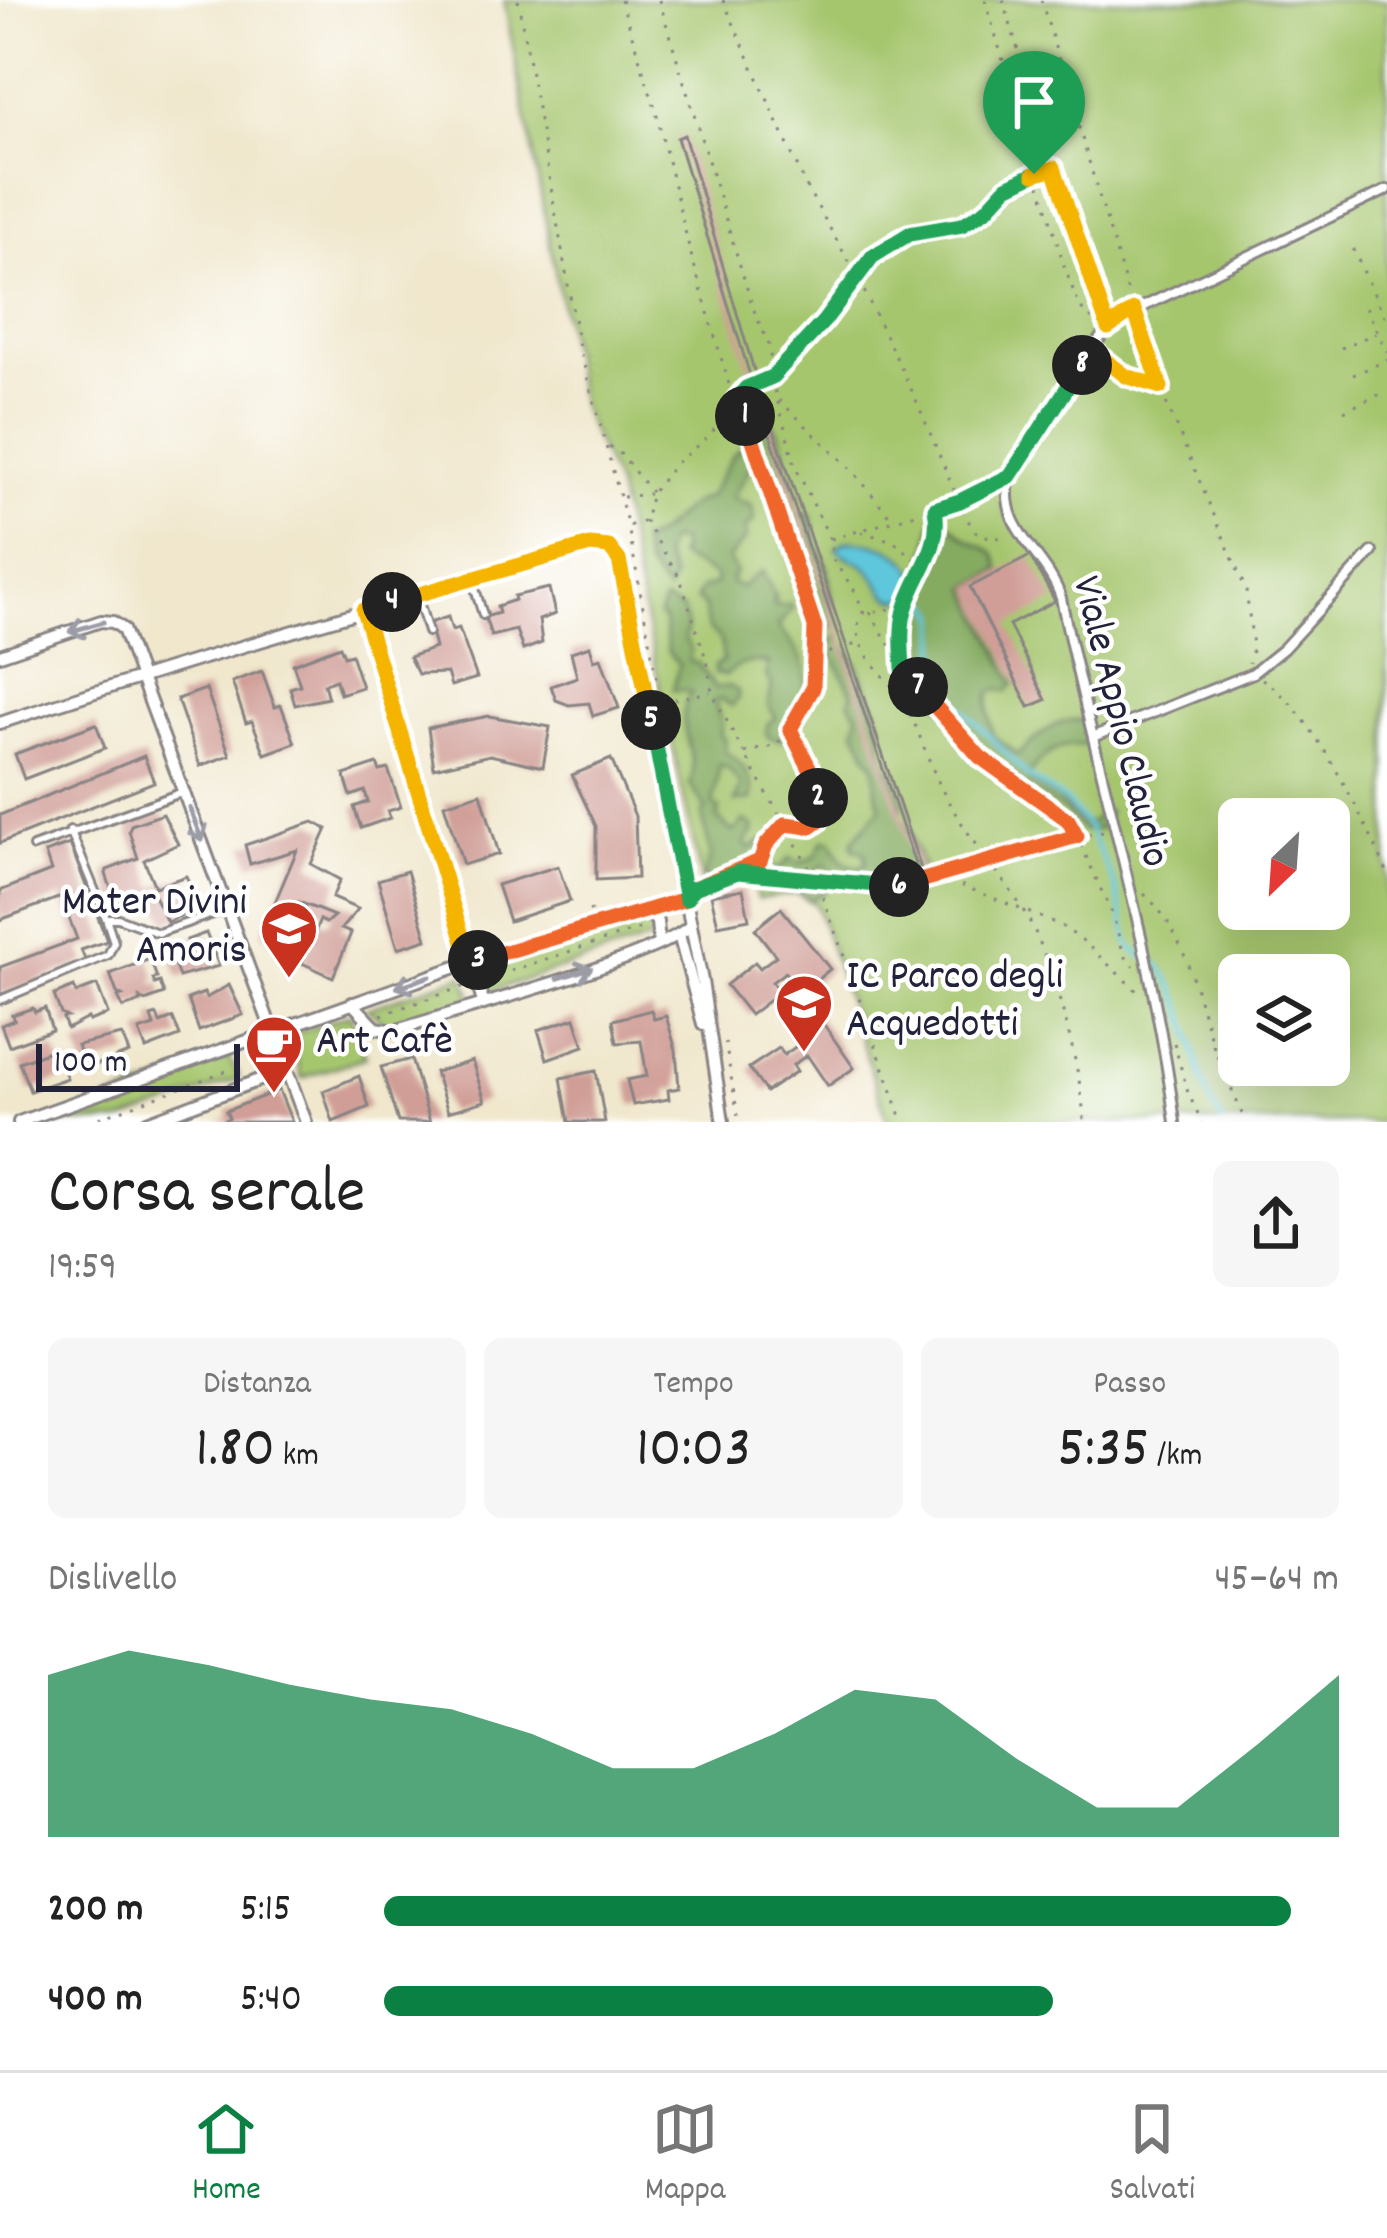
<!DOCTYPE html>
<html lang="it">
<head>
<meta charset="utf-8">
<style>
  body { margin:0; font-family:Dekko,sans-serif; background:#f6f6f6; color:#222; height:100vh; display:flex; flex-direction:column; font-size:45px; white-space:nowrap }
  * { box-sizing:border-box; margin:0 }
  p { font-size:39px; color:#767676 }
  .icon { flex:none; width:66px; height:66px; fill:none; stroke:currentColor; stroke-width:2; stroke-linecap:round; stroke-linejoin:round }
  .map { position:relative; height:1122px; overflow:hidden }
  .panel { display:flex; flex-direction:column; background:#fff; flex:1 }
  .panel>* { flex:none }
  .needle { width:78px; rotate:205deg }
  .buttons { position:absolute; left:1218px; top:798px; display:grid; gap:24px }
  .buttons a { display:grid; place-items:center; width:132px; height:132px; border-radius:18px; background:#fff; box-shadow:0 12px 48px #0002; font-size:60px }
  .scale { position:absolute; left:36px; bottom:30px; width:204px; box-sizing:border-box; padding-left:12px; border:6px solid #22223b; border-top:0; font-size:33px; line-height:42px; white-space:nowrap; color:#22223b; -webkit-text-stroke:9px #fff; paint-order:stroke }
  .pin { position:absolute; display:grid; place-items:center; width:102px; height:102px; color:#fff; margin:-123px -51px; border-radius:50% 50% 50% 0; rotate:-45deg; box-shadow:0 0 12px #0007 }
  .pin .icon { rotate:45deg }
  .km { position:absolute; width:60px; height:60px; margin:-30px; border-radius:50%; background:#222; color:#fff; font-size:33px; line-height:60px; text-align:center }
  .round { display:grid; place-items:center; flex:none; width:126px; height:126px; border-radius:18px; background:#f6f6f6 }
  .summary { display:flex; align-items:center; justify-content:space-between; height:204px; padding:0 48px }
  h1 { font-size:66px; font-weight:600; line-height:90px }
  .figures { display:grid; grid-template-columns:repeat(3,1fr); gap:18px; height:204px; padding:12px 48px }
  .figures div { display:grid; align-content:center; border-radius:18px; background:#f6f6f6; text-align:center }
  .figures b { font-size:60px; font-weight:600 }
  .figures small { font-size:33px; font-weight:400 }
  .figures p { font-size:33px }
  .chart { height:336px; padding:24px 48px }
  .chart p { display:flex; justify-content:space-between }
  .chart svg { width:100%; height:216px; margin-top:12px; fill:#0b8043; opacity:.7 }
  ul { padding:0 48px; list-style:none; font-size:39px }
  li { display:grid; grid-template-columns:192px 144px 1fr; align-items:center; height:90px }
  li i { height:30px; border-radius:15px; background:#0b8043 }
  .dock { display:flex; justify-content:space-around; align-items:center; height:168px; border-top:3px solid #e0e0e0; background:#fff; font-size:33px; color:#767676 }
  .dock a { display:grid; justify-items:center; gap:6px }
  .dock .on { color:#0b8043 }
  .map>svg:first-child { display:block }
  .green { fill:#a6c66e; stroke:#647454; stroke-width:3; fill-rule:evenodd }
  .forest { fill:#84ab61; stroke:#53664e; stroke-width:3 }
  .water { fill:#5fc7db; stroke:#40748b; stroke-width:3 }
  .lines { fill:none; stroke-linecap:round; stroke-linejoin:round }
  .stream { stroke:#5fc7db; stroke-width:4.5 }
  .building { fill:#d09e97 }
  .service-casing { stroke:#898484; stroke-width:12 }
  .pedestrian-casing { stroke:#898484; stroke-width:14 }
  .minor-casing { stroke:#898484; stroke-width:16 }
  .path { stroke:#898484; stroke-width:3; stroke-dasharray:3 9; stroke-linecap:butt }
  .service { stroke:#fff; stroke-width:6 }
  .pedestrian { stroke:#fff; stroke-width:8 }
  .minor { stroke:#fff; stroke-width:10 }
  .oneway { stroke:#9c9ca7 }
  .split-1-casing { stroke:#fff; stroke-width:24 }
  .split-2-casing { stroke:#fff; stroke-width:24 }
  .split-3-casing { stroke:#fff; stroke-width:24 }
  .split-4-casing { stroke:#fff; stroke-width:24 }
  .split-5-casing { stroke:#fff; stroke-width:24 }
  .split-6-casing { stroke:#fff; stroke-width:24 }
  .split-7-casing { stroke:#fff; stroke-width:24 }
  .split-8-casing { stroke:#fff; stroke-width:24 }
  .split-9-casing { stroke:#fff; stroke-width:24 }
  .split-1 { stroke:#22a559; stroke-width:15 }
  .split-2 { stroke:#f0652b; stroke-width:15 }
  .split-3 { stroke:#f0652b; stroke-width:15 }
  .split-4 { stroke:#f5b400; stroke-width:15 }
  .split-5 { stroke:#f5b400; stroke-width:15 }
  .split-6 { stroke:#22a559; stroke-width:15 }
  .split-7 { stroke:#f0652b; stroke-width:15 }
  .split-8 { stroke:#22a559; stroke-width:15 }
  .split-9 { stroke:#f5b400; stroke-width:15 }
  .labels { text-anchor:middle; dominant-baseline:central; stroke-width:9; stroke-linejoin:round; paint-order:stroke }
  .street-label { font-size:42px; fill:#22223b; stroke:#fff }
  .poi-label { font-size:42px; fill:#22223b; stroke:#fff; text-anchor:start }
</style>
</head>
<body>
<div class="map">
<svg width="1387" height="1122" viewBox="0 0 1387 1122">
  <rect width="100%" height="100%" fill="#fff"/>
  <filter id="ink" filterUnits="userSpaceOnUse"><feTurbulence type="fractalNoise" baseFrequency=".00833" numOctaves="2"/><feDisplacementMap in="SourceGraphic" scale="24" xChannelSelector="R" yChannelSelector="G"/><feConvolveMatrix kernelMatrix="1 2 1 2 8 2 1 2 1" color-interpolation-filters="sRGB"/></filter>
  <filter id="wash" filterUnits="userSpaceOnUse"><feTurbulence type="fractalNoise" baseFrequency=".004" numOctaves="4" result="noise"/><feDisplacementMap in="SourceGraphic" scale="48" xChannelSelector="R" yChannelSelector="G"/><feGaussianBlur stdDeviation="2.7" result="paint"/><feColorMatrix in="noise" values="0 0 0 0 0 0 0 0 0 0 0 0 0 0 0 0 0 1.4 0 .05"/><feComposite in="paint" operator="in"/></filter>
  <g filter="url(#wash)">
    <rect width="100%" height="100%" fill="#f0e7cc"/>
    <g class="green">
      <path d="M504,0H1387V1122H888L816,905L797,893L757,899L753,878L703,887L617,488L581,408ZM1239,819H1329V909H1239ZM1239,975H1329V1065H1239Z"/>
      <path d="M644,917L651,919L653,939L491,991L487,989L484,968Z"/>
      <path d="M463,975L471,994L469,1000L387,1026L367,1008Z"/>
      <path d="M350,1014L366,1057L302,1078L289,1036Z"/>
      <path d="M228,1057L239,1075L236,1080L121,1122H50Z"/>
    </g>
    <g class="forest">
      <path d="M765,415C779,426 787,452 786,469L794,479L792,488L799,495L793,507L778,503L766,467L750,468L732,498L752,506L754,521L746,527V538L728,559L736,572L731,579L733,584L741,587L762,571L775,596L774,606L791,605L792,610L778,626C791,643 806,657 806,679C806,695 800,703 805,719L787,741L769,738L766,732L768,723L776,718L768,705L772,685L766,675L768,663C754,660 737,663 727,675L715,674V665L723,662L721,640L708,629L704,606L696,599L701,589L716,584L715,576L679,557L681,542L669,541L663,554L673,579L667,592L647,567L641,542C667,536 681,502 708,498L733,455L755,435L760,419Z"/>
      <path d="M801,512L812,516L815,543L828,568L835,621L829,630L817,625L800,560L792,550L796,540L788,520Z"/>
      <path d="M941,519C954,523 954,530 965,537C981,549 996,546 1000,569L968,588L1014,684L1007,691L997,689L990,693L988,708L993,736L1018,755C1035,739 1057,715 1084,721L1088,736L1084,745C1059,744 1045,753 1030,773L1031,781L1055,796L1082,823H1091L1101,812H1108L1100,829L1083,831L1065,812L996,766L905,667C904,625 916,596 926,557C930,545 929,532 933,520Z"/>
      <path d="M664,601L683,610L687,627L685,640L691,649L689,661L698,663L715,688L730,686L738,691V698L732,706L720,699L715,702L722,724L720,734L725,740V752C741,761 756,779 751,800L735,802L741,785L728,768L720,765L713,804L720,809L717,818L733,832L744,821L752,825L754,830L745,844L749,849L764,840L770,865L778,870L790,858L800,863L815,857L823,840L831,841C842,857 835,863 859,867L866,864L865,853L853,848V840L881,807L876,792L875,765C863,753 864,740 855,729L858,715L849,701L852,693L827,645L839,635C844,648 854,656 859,668C866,685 875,705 880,723C883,732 881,743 882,752C886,773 908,792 900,815C913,830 912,848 923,864L914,888L903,893L889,884L868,889L849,882L840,885L825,864L807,877L825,887V892L811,900L799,893L798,886L767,880L756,886L753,876L707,885L704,875L711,855L702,815L706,809L690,785C702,754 670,726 691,692L673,690L679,665L668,652L664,620L659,616Z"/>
    </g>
    <path class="water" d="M846,541C875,540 906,550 918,578L909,598C884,604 884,587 870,571C861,560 844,559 836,548Z"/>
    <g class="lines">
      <path class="stream" d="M912,593L931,604L938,615V666L955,701L1028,776L1066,801L1088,827L1115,885L1129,945C1137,955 1142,954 1152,960C1164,967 1173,986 1179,999C1197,1038 1196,1088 1223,1122"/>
    </g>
    <g id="blocks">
      <g class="building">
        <path d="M684,135L753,367L922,872L918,873L748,369L677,138Z"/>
        <path d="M1030,556L1055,601L1009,625L1046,700L1029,707L970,587Z"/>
        <path d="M549,588L555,614L539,620L542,643L523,650L516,630L491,636L485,617L499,613L497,606L515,600L514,596Z"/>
        <path d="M448,617L452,630L459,628L477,678L451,686L447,673L418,674L409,657L435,648L429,623Z"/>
        <path d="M340,646L344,656L351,654L362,687L340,694L336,680L324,684L328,698L295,705L290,688L300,685L293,664Z"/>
        <path d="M590,646L594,660L601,658L619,708L593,716L589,703L569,705L556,700L551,686L577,677L571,652Z"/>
        <path d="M262,671L275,707L281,705L295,743L265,754L252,721L246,723L232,682Z"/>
        <path d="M206,689L230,755L200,766L177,699Z"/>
        <path d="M489,716L550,727L543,767L490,755L434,768L428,728Z"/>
        <path d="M96,724L105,748L24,779L15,754Z"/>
        <path d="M144,756L154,782L0,843V815Z"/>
        <path d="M611,759L635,816L637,878L596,880V826L572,775Z"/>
        <path d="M377,764L380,771L388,769L401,807L388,811L390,818L361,828L354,807L368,802L365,791L351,796L344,775Z"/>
        <path d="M481,793L499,854L463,865L444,804Z"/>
        <path d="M163,814L178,844L144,860L155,887L186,876L201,906L167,922L152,892L116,902L106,874L107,870L138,858L129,831L131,825Z"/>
        <path d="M313,822L327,829L311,864L340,880L332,898L358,909L341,929L351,933L333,977L302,963L320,920L326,923L334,916L299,902L287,930L281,928L276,940L262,933L297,850L250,864L245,845Z"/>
        <path d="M70,844L107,941L81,950L86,962L0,995V967L77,939L61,897L0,920V891L51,871L45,853Z"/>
        <path d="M558,866L570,901L509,921L497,885Z"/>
        <path d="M407,871L427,939L398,948L378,880Z"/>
        <path d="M743,889L749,919L718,925L711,895Z"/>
        <path d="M781,908L830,969L801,993L785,972L772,982L780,992L750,1015L726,985L755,962L760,968L776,956L755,929Z"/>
        <path d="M206,933L219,966L179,977L170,954L189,947L187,940Z"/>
        <path d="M150,959L157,978L153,979L155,984L160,982L164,994L145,1001L140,998L141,1002L123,1008L118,997L122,996L117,993L110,974Z"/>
        <path d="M97,985L108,1014L89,1021L88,1018L67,1029L63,1018L67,1017L61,1014L54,995L74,987L76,993Z"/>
        <path d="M229,985L243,1015L199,1031L188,999L204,993L206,998Z"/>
        <path d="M811,1006L854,1068L828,1086L807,1055L793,1065L797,1071L766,1092L749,1068L779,1048L784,1055L801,1043L787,1022Z"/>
        <path d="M33,1008L35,1012L45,1008L52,1030L9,1046L1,1025L14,1020L12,1015Z"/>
        <path d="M651,1010L654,1019L666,1016L676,1050L679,1088L668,1090L669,1099L633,1105L627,1080L647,1076L641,1041L617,1043L613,1020Z"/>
        <path d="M157,1015L160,1023L173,1018L180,1036L146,1049L139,1031L154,1026L151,1017Z"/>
        <path d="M575,1018L584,1046L547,1059L538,1030Z"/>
        <path d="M122,1035L129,1053L85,1069L77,1045Z"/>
        <path d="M55,1049L67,1078L30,1091L19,1062Z"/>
        <path d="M411,1059L430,1122H398L381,1067Z"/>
        <path d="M472,1061L485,1101L448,1112L435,1072Z"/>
        <path d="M596,1071L605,1122H569L561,1078Z"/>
        <path d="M359,1076L369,1107L333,1122L323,1091Z"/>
        <path d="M279,1090L292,1122H219L229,1118L226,1111Z"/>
      </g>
    </g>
  </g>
  <g filter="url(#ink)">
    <use href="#blocks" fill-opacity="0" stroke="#898484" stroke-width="3"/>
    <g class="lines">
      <defs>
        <g id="service">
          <path d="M472,579L483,615"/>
          <path d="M417,595L428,632"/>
          <path d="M70,830L106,918H118L158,933L227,909"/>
          <path d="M33,847L183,792"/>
          <path d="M0,1000L108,955L114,942L106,918"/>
        </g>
        <g id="pedestrian">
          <path d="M1095,736L1253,673L1283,649L1372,552"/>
          <path d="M1175,1122C1152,944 1097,773 1061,598C1046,552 997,530 1010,476L1092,349L1108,328L1134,311L1387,190"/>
        </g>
        <g id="minor">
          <path d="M363,610L483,1002"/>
          <path d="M0,655L101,621L113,622L123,629L306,1122"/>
          <path d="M0,723C195,658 392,602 590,546L609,547L619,560L702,981L723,1122"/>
          <path d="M647,908L657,922L659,944"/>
          <path d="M679,935L703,1024"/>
          <path d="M352,1003L376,1028L394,1031C451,1012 659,958 691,925"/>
          <path d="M19,1122L470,962L686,900"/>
          <path d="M147,1122L286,1070"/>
        </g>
      </defs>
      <use href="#service" class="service-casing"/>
      <use href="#pedestrian" class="pedestrian-casing"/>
      <use href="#minor" class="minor-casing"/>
      <g class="path">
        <path d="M518,0L579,347L628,526"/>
        <path d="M621,0L655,108L690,251L730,388L754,438L815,627L813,688L777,745L744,753L817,881L903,1122"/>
        <path d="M659,0L753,308L769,345L774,388L796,468L830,539L833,560L857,594L863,613C842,646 892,678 906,706C923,739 932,775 951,806C977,851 1015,888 1037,936C1057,982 1082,1072 1084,1122"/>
        <path d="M723,0L807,188L857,276L914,395L965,516L976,532L994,539L1008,535"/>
        <path d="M985,0L1065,269L1080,308L1096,322"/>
        <path d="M1003,0L1078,247L1103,315"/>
        <path d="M1041,0L1131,303"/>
        <path d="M1353,249L1387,322"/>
        <path d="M1366,307L1387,352"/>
        <path d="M1138,324L1153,372L1246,590L1253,646L1249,663"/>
        <path d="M1341,348L1376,333"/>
        <path d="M1099,357L1126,376L1159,386"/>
        <path d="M1353,375L1387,360"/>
        <path d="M779,400L853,471L892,519"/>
        <path d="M1344,411L1387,391"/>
        <path d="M609,447L619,452L651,492"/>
        <path d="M623,497L649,494"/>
        <path d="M645,521L680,578L708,665L712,692L743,752"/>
        <path d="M861,532L893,541L924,566"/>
        <path d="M831,539L960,501L998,482"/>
        <path d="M905,607L903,668L980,757L1068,820L1077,836L940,876"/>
        <path d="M870,612L903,668L899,694"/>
        <path d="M863,613L905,607L909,602C924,576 941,541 935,511"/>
        <path d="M817,656L860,643"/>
        <path d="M656,678L628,526L645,521L652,493L675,464L710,435L746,388L772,377L823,321L872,257L909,234L962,225L986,210L1017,181L1055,168"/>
        <path d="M1262,679C1311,708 1363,818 1387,872"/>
        <path d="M674,699L710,692"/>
        <path d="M1103,832L1077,836L1113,916L1124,955L1134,966"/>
        <path d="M738,872L904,888L938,876L1060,925L1082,940L1141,995"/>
        <path d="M694,888L760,861L766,845L785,824L811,827L817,822V783L791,731"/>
        <path d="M1144,894C1190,936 1195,998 1216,1053C1225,1076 1237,1099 1245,1122"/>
        <path d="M589,911L597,908"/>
        <path d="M488,978L645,927"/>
        <path d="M381,1015L468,985"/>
        <path d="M725,1042L739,1122"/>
        <path d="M1174,1043L1188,1093L1202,1122"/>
        <path d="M88,1122L234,1068"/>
      </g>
      <use href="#service" class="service"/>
      <use href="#pedestrian" class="pedestrian"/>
      <use href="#minor" class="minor"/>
    </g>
    <defs><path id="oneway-shaft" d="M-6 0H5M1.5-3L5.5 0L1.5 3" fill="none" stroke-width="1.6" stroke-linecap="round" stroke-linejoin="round" transform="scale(3)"/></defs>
    <g class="oneway">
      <use href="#oneway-shaft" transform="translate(86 627) rotate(164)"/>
      <use href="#oneway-shaft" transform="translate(196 825) rotate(69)"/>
      <use href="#oneway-shaft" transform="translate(575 973) rotate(-18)"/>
      <use href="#oneway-shaft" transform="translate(413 982) rotate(161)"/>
    </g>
  </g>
  <g class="lines" filter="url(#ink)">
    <defs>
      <path id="split-1" d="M745,416L736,400L746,388L772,377L824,321L872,257L909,234L962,225L986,210L1007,187L1034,174"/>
      <path id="split-2" d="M745,416L815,627L813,688L790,729L817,783L818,798"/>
      <path id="split-3" d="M478,960L686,899L694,888L760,861L766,845L785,824L811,827L818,822V798"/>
      <path id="split-4" d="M392,602L363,610L470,962L478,960"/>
      <path id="split-5" d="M392,602L590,545L609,547L619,560L651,720"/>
      <path id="split-6" d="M651,720L686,899L694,888L738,872L899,887"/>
      <path id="split-7" d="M899,887L1077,836L1068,820L980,757L918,687"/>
      <path id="split-8" d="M918,687L903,668C902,650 900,628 905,610C915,575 943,548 935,509L960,501L1010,476L1082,365"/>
      <path id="split-9" d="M1034,174L1054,168L1108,328L1134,310L1161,387L1126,376L1092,350L1082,365"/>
    </defs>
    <use href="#split-1" class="split-1-casing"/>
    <use href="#split-2" class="split-2-casing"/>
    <use href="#split-3" class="split-3-casing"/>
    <use href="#split-4" class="split-4-casing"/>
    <use href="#split-5" class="split-5-casing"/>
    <use href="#split-6" class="split-6-casing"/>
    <use href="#split-7" class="split-7-casing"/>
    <use href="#split-8" class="split-8-casing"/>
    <use href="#split-9" class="split-9-casing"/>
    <use href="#split-1" class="split-1"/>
    <use href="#split-2" class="split-2"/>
    <use href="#split-3" class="split-3"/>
    <use href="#split-4" class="split-4"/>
    <use href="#split-5" class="split-5"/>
    <use href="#split-6" class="split-6"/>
    <use href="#split-7" class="split-7"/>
    <use href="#split-8" class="split-8"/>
    <use href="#split-9" class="split-9"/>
  </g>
  <defs>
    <symbol id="school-pin" viewBox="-11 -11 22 30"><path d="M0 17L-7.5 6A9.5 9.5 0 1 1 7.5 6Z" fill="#c8321e" stroke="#fff"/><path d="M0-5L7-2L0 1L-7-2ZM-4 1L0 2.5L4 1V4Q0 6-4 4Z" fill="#fff"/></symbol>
    <symbol id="cafe-pin" viewBox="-11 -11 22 30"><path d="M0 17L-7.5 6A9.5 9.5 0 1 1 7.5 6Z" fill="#c8321e" stroke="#fff"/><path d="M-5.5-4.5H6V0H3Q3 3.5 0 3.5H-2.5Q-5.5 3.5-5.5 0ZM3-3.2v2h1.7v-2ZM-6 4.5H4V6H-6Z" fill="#fff"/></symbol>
  </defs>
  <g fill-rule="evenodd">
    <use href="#school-pin" x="256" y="896" width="66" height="90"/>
    <use href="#school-pin" x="771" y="970" width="66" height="90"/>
    <use href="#cafe-pin" x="241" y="1011" width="66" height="90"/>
  </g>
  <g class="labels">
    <g class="street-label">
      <text transform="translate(1118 722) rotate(76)">Viale Appio Claudio</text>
    </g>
    <g class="poi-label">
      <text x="247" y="905" text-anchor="end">Mater Divini<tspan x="247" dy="48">Amoris</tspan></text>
      <text x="846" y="979">IC Parco degli<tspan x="846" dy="48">Acquedotti</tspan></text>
      <text x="316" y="1044">Art Cafè</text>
    </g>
  </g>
</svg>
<div class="buttons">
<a><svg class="needle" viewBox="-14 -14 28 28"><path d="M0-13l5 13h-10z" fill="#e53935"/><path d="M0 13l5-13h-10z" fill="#767676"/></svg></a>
<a><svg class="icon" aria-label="layers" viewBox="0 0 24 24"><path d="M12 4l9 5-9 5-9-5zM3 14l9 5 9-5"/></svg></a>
</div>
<div class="scale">100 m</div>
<div class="pin" style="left:1034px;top:174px;background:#1e9e55"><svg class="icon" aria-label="arrive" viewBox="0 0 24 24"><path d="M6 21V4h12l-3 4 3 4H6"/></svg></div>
<b class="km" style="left:745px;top:416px">1</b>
<b class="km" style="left:818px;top:798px">2</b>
<b class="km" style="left:478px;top:960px">3</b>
<b class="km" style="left:392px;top:602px">4</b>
<b class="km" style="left:651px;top:720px">5</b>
<b class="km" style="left:899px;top:887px">6</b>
<b class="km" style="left:918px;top:687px">7</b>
<b class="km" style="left:1082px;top:365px">8</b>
</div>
<section class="panel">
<div class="summary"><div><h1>Corsa serale</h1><p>19:59</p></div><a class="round"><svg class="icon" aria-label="share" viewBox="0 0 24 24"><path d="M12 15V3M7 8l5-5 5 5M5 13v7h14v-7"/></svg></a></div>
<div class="figures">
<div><p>Distanza</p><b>1.80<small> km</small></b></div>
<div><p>Tempo</p><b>10:03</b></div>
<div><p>Passo</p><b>5:35<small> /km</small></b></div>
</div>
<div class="chart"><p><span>Dislivello</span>45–64 m</p>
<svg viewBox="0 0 160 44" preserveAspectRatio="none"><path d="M0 44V11L10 6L20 9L30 13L40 16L50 18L60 23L70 30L80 30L90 23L100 14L110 16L120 28L130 38L140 38L150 25L160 11V44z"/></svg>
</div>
<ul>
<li><b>200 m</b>5:15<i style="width:95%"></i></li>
<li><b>400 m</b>5:40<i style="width:70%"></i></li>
</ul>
</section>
<nav class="dock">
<a class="on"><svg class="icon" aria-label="home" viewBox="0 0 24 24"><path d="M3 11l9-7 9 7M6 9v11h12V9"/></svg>Home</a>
<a><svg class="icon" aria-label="map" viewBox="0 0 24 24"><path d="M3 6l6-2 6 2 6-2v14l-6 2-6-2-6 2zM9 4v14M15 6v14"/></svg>Mappa</a>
<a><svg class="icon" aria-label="saved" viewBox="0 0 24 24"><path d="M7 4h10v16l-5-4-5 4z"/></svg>Salvati</a>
</nav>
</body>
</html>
